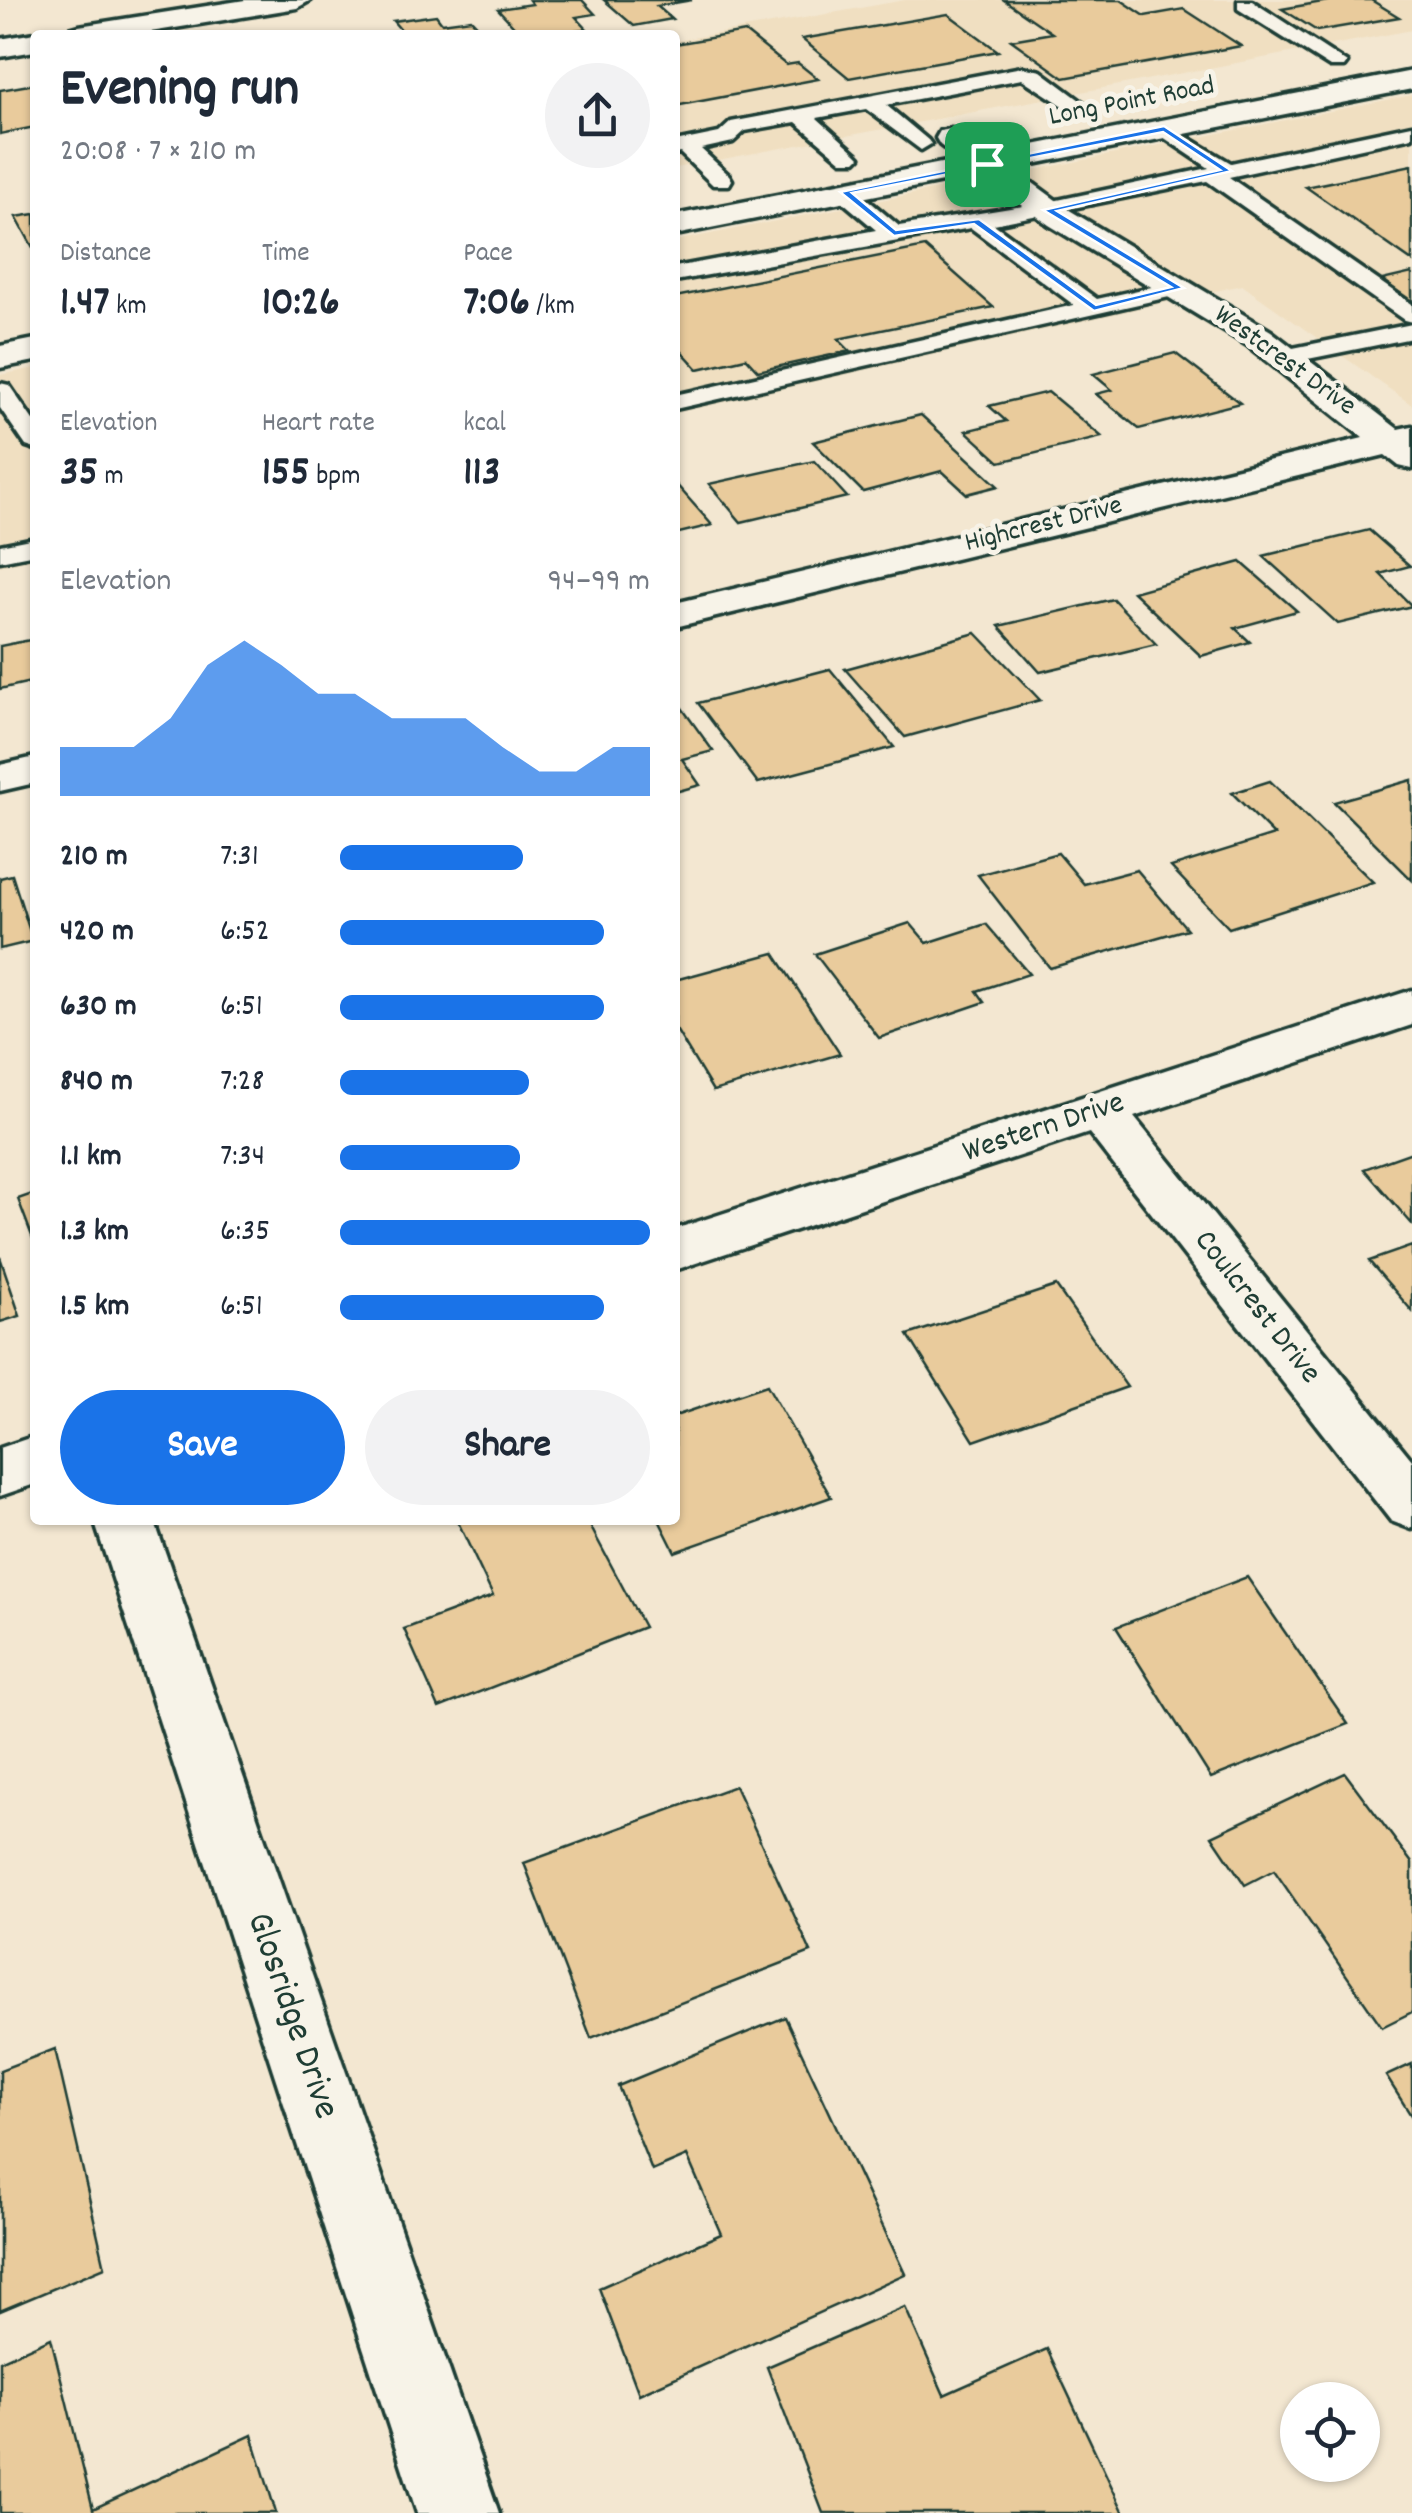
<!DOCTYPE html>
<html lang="en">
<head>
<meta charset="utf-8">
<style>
  body { margin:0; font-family:Dekko,sans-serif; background:#f2f2f3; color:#1f2937; height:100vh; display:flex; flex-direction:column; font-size:38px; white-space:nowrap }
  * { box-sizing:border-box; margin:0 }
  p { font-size:32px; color:#747a83 }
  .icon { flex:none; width:55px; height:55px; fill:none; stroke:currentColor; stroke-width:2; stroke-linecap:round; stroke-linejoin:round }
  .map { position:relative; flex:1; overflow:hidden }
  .sheet { position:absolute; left:30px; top:30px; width:650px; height:1495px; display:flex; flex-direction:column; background:#fff; border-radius:10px; box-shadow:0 2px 8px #0004 }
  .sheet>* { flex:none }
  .fabs { position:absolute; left:1280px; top:2382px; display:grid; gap:20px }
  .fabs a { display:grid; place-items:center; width:100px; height:100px; border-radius:50%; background:#fff; box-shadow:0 2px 8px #0004; font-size:50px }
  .pin { position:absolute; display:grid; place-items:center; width:85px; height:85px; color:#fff; margin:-42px; border-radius:20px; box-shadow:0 5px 15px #0006 }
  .round { display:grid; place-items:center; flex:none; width:105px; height:105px; border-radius:52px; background:#f2f2f3 }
  .head { display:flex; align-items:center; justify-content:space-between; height:170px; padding:0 30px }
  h1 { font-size:55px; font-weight:800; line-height:75px }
  .metrics { display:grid; grid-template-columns:repeat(3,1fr); gap:15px; height:170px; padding:10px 30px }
  .metrics div { display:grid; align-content:center }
  .metrics b { font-size:42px; font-weight:800 }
  .metrics small { font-size:28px; font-weight:400 }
  .metrics p { font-size:28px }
  .chart { height:280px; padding:20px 30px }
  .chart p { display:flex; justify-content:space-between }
  .chart svg { width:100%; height:180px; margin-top:10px; fill:#1a73e8; opacity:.7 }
  .button { display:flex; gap:20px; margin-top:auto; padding:20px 30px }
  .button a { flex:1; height:115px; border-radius:60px; background:#1a73e8; color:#fff; font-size:40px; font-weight:800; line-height:115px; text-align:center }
  .button a+a { background:#f2f2f3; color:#1f2937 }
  ul { padding:0 30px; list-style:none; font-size:32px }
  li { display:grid; grid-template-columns:160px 120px 1fr; align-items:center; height:75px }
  li i { height:25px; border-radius:12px; background:#1a73e8 }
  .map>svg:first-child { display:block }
  .built { fill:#f0dfc1 }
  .building { fill:#e9cb9c; stroke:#1f3d34; stroke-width:2.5 }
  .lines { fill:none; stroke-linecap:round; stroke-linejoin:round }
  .service-casing { stroke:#1f3d34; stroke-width:7 }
  .minor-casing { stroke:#1f3d34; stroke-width:7 }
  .secondary-casing { stroke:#1f3d34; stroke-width:7 }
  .service { fill:#f7f3e8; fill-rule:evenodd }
  .minor { fill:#f7f3e8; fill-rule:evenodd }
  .secondary { fill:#f7f3e8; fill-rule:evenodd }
  .route { fill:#1a73e8; stroke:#fff; stroke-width:2.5; fill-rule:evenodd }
  .labels { text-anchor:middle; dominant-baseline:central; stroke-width:10; stroke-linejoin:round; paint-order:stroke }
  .far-street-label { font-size:28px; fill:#1f3d34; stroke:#f7f3e8 }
  .street-label { font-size:32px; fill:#1f3d34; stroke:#f7f3e8 }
  .near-street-label { font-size:38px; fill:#1f3d34; stroke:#f7f3e8 }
</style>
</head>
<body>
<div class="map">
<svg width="1412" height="2513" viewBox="0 0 1412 2513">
  <rect width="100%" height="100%" fill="#f3e7d1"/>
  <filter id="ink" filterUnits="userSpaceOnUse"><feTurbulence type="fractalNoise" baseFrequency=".01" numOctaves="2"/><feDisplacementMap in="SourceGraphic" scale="20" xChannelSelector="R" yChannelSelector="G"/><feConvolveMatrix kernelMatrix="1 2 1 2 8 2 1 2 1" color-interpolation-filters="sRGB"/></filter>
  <g filter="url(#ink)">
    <g class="built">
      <path d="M905,0H1412V30L675,168V41Z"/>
      <path d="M1412,95V405L1242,285L675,413V241Z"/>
      <path d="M35,368V558L0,566V375Z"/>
    </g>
    <g class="building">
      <path d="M529,0H582L595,14L576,17L587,29L522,35L498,9L532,4Z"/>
      <path d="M604,0H692L657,6L672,19L634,26Z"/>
      <path d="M1004,0H1121L1145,16L1184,9L1241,46L1064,78L1011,40L1052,33Z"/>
      <path d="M1334,0H1371L1399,17L1317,31L1282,9Z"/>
      <path d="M948,14L998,51L849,78L802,39Z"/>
      <path d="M436,15L442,23L471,19L486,35H405L393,21Z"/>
      <path d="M745,32L786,65L798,63L818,79L675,106V44Z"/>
      <path d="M35,84V127L0,134V90Z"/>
      <path d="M1412,165V261L1306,187Z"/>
      <path d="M35,214V251L16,217Z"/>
      <path d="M925,247L993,307L838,339L850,351L758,371L746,358L698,369L675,344V297Z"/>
      <path d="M1412,273V302L1382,280Z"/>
      <path d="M1175,353L1240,403L1139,429L1096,394L1112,390L1093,374Z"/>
      <path d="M1048,392L1102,437L1000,462L966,431L1006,421L989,406Z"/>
      <path d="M921,415L998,486L967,494L942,471L863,492L813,442Z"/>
      <path d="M814,461L847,497L741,522L709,484Z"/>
      <path d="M675,483L712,525L675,534Z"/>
      <path d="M1369,530L1410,566L1380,574L1412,606L1338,624L1263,556Z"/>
      <path d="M1241,562L1297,611L1235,628L1250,642L1201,656L1133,592Z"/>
      <path d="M1113,599L1156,644L1040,672L999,626Z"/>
      <path d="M976,633L1040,700L905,737L845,669Z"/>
      <path d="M35,639V681L0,689V646Z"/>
      <path d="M830,669L894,747L758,783L698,703Z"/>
      <path d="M682,708L713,751L682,759L700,785L675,792V710Z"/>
      <path d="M1412,780V880L1334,802Z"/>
      <path d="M1270,781L1373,882L1229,928L1171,867L1274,835L1232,793Z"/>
      <path d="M1058,853L1084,884L1137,870L1187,929L1050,968L978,875Z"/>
      <path d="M12,875L33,941L0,949V878Z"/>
      <path d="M910,923L927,943L986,924L1029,974L977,991L985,1002L879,1038L815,954Z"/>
      <path d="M774,953L840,1054L713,1091L675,1028V980Z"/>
      <path d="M1412,1152V1224L1364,1169Z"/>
      <path d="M35,1193V1244L18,1199Z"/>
      <path d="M1412,1246V1311L1369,1261Z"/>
      <path d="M0,1257L20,1316L0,1322Z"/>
      <path d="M1056,1286L1127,1387L974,1441L908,1335Z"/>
      <path d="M767,1385L831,1497L675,1552L659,1520H675V1416Z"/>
      <path d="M457,1520H587L644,1627L439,1708L404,1629L493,1596Z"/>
      <path d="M1247,1577L1348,1724L1211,1778L1116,1627Z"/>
      <path d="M1345,1773L1412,1863V2012L1382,2027L1274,1870L1245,1885L1212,1836Z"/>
      <path d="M735,1786L811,1952L591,2038L524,1863Z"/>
      <path d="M785,2017L905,2274L639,2394L599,2288L721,2234L687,2156L652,2171L618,2086Z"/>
      <path d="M55,2049L105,2267L0,2311V2070Z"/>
      <path d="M1412,2064V2117L1386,2076Z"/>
      <path d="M905,2307L944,2395L1047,2349L1124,2513H823L767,2367Z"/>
      <path d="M51,2338L93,2509L252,2435L276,2513H0V2361Z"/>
    </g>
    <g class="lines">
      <defs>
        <g id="service">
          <path d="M1238,1H1252L1347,63L1344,67H1330L1238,9Z"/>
          <path d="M1022,67L1041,71L1096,112L1093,116H1079L1022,79L886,105L928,140L931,144L921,150L866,109L817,118L856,153L860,157L856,161H842L796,122L745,131L733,142L701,149L729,175L732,180L729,185H713L680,153L675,154V142L719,133L731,122Z"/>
          <path d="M1164,123L1231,163L1412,125V137L1229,177L1412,304V322L1404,320L1207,181L994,224L1097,299L1179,281L1187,283L1191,288L1187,293L675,409V395L1074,305L971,228L675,281V267L876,230L837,197L834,192L845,185L853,187L899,226L1048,202L1209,168L1157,133L1154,129L1157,125Z"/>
          <path d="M1412,324V338L1283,364L1271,357L1283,350Z"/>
          <path d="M0,383L9,385L35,423V449L26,446L0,408Z"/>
          <path d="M35,538V554L0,561V545Z"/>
        </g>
        <g id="minor">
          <path d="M245,0H311L297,8L132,35H65L69,29L79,26Z"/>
          <path d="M35,33L41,35H35V51L0,57V39Z"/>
          <path d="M951,129L962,131L1071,211L1271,331L1398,429L1412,426V469L1399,466L1385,455L675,627V603L1363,438L1247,345L1049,225L940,145L936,138L940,131Z"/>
          <path d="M35,757V783L0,791V765Z"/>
          <path d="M1412,990V1025L1134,1117L1412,1460V1529L1391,1521L1089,1133L675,1270V1229Z"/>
          <path d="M35,1436V1484L0,1496V1448Z"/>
          <path d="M94,1520H154L499,2513H417Z"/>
        </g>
        <g id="secondary">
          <path d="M1412,71V89L675,235V215Z"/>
          <path d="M35,339V361L0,368V346Z"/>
        </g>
      </defs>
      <use href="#service" class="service-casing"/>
      <use href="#minor" class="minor-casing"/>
      <use href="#secondary" class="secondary-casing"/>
      <use href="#service" class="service"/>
      <use href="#minor" class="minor"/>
      <use href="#secondary" class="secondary"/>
    </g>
  </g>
  <path class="route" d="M1164,126L1232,171L1057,211L1184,288L1094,311L974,224L894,236L840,192ZM1163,132L1220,170L1043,210L1171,287L1096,305L979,219L896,230L852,193Z"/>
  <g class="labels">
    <g class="far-street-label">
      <text transform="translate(1132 103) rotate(-11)">Long Point Road</text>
      <text transform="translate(1284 362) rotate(36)">Westcrest Drive</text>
      <text transform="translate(1044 526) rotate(-14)">Highcrest Drive</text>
    </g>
    <g class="street-label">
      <text transform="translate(1044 1129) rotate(-18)">Western Drive</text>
      <text transform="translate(1256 1308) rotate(52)">Coulcrest Drive</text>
    </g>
    <g class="near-street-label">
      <text transform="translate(291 2016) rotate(71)">Glosridge Drive</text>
    </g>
  </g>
</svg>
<div class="fabs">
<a><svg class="icon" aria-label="locate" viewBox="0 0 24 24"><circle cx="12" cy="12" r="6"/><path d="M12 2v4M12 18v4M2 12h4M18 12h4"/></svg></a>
</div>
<div class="pin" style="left:987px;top:164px;background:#1e9e55"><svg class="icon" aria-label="arrive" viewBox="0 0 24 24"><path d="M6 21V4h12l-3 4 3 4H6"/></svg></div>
<section class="sheet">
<div class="head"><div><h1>Evening run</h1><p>20:08 · 7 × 210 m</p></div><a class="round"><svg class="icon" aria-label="share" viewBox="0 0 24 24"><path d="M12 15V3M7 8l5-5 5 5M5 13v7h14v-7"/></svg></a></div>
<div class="metrics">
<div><p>Distance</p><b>1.47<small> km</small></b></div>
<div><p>Time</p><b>10:26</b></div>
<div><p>Pace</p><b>7:06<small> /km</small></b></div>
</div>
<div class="metrics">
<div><p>Elevation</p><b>35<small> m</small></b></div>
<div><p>Heart rate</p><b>155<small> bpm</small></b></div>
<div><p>kcal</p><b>113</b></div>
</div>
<div class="chart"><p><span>Elevation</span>94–99 m</p>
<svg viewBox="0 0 160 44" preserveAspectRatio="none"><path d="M0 44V32L10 32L20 32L30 25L40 12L50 6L60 12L70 19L80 19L90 25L100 25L110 25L120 32L130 38L140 38L150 32L160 32V44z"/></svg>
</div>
<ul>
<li><b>210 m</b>7:31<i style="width:59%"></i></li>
<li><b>420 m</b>6:52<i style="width:85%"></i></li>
<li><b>630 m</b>6:51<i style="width:85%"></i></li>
<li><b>840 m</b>7:28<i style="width:61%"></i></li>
<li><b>1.1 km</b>7:34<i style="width:58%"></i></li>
<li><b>1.3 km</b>6:35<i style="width:100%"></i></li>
<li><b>1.5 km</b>6:51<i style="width:85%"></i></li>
</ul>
<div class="button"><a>Save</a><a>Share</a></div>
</section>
</div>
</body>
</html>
